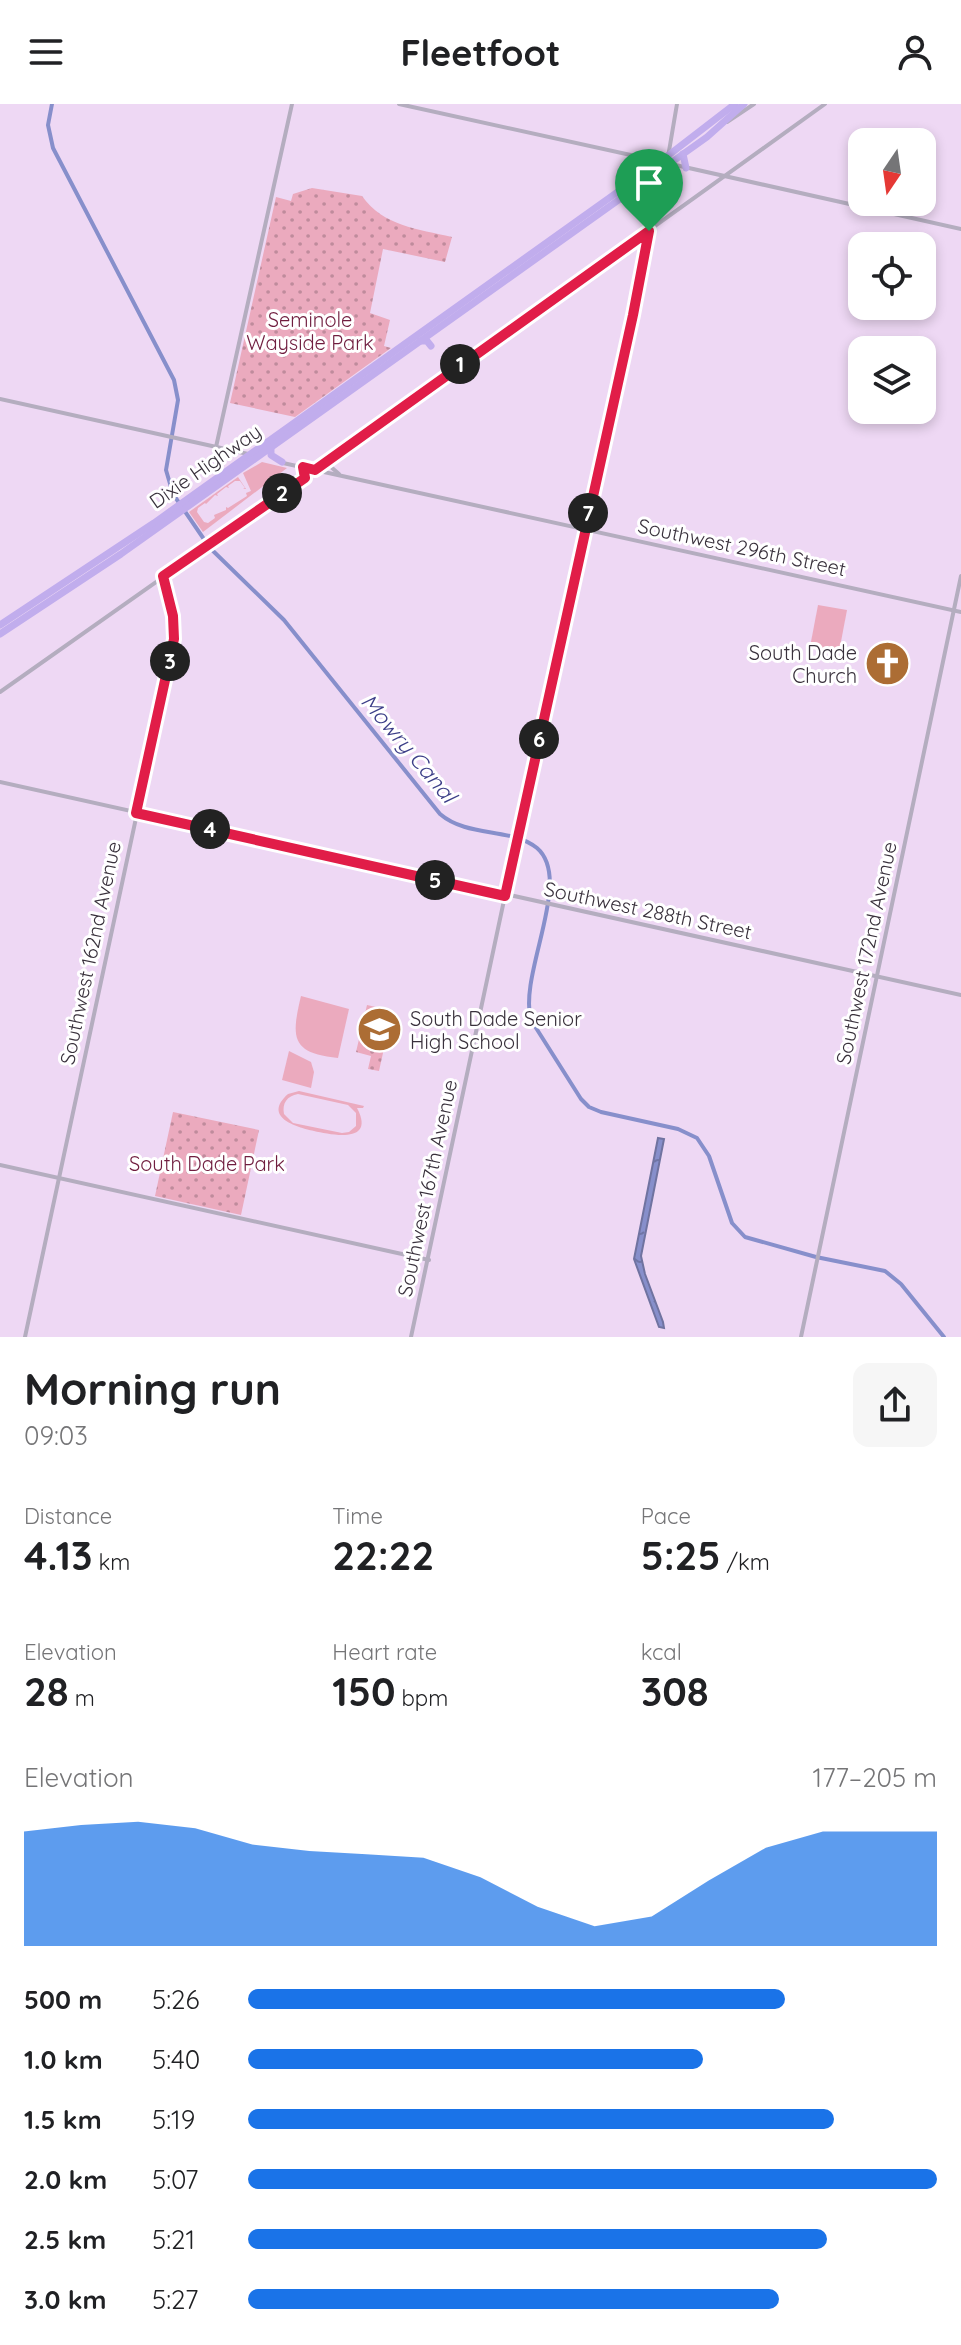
<!DOCTYPE html>
<html lang="en">
<head>
<meta charset="utf-8">
<style>
  body { margin:0; font-family:Quicksand,sans-serif; background:#f6f6f6; color:#202124; height:100vh; display:flex; flex-direction:column; font-size:30px; white-space:nowrap }
  * { box-sizing:border-box; margin:0 }
  p { font-size:26px; color:#757577 }
  .icon { flex:none; width:44px; height:44px; fill:none; stroke:currentColor; stroke-width:2; stroke-linecap:round; stroke-linejoin:round }
  .map { position:relative; height:1233px; overflow:hidden }
  .details { display:flex; flex-direction:column; background:#fff; flex:1 }
  .details>* { flex:none }
  .needle { width:52px; rotate:193deg }
  .buttons { position:absolute; left:848px; top:24px; display:grid; gap:16px }
  .buttons a { display:grid; place-items:center; width:88px; height:88px; border-radius:16px; background:#fff; box-shadow:0 4px 12px #0003; font-size:40px }
  .pin { position:absolute; display:grid; place-items:center; width:68px; height:68px; color:#fff; margin:-82px -34px; border-radius:50% 50% 50% 0; rotate:-45deg; box-shadow:0 0 8px #0007 }
  .pin .icon { rotate:45deg }
  .km { position:absolute; width:40px; height:40px; margin:-20px; border-radius:50%; background:#222; color:#fff; font-size:22px; line-height:40px; text-align:center }
  .round { display:grid; place-items:center; flex:none; width:84px; height:84px; border-radius:16px; background:#f6f6f6 }
  .headline { display:flex; align-items:center; justify-content:space-between; height:136px; padding:0 24px }
  h1 { font-size:44px; font-weight:800; line-height:60px }
  .figures { display:grid; grid-template-columns:repeat(3,1fr); gap:12px; height:136px; padding:8px 24px }
  .figures div { display:grid; align-content:center }
  .figures b { font-size:40px; font-weight:800 }
  .figures small { font-size:22px; font-weight:400 }
  .figures p { font-size:22px }
  .chart { height:224px; padding:16px 24px }
  .chart p { display:flex; justify-content:space-between }
  .chart svg { width:100%; height:144px; margin-top:8px; fill:#1a73e8; opacity:.7 }
  ul { padding:0 24px; list-style:none; font-size:26px }
  li { display:grid; grid-template-columns:128px 96px 1fr; align-items:center; height:60px }
  li i { height:20px; border-radius:10px; background:#1a73e8 }
  header { display:flex; justify-content:space-between; align-items:center; height:104px; padding:0 24px; background:#fff; font-size:36px; font-weight:800 }
  .map>svg:first-child { display:block }
  .green { fill:#ebaabe; fill-rule:evenodd }
  .park { fill:url(#park-dots) }
  .water { fill:url(#water-ripples); stroke:#7073a0; stroke-width:2 }
  .lines { fill:none; stroke-linecap:round; stroke-linejoin:round }
  .canal { stroke:#878fcb; stroke-width:4 }
  .secondary { stroke:#b4adbf; stroke-width:4 }
  .highway { stroke:#c1aded; stroke-width:7 }
  .route-casing { stroke:#fff; stroke-width:16 }
  .route { stroke:#e11d48; stroke-width:10 }
  .labels { text-anchor:middle; dominant-baseline:central; stroke-width:6; stroke-linejoin:round; paint-order:stroke }
  .park-label { font-size:20px; fill:#701d3f; stroke:#fff }
  .street-label { font-size:20px; fill:#39313c; stroke:#fff }
  .poi-label { font-size:20px; fill:#39313c; stroke:#fff; text-anchor:end }
  .water-label { font-size:22px; font-style:italic; fill:#3c3e88; stroke:#fff }
</style>
</head>
<body>
<header><svg class="icon" aria-label="menu" viewBox="0 0 24 24"><path d="M4 6h16M4 12h16M4 18h16"/></svg>Fleetfoot<svg class="icon" aria-label="person" viewBox="0 0 24 24"><circle cx="12" cy="8" r="4"/><path d="M4 21q1-7 8-7t8 7"/></svg></header>
<div class="map">
<svg width="961" height="1233" viewBox="0 0 961 1233">
  <defs>
    <pattern id="park-dots" width="8" height="8" patternUnits="userSpaceOnUse" patternTransform="scale(2)"><rect width="8" height="8" fill="#ebaabe"/><path d="M2 2h.1M6 6h.1" fill="none" stroke="#bf8b9c" stroke-width="1.8" stroke-linecap="round"/></pattern>
    <pattern id="water-ripples" width="26" height="14" patternUnits="userSpaceOnUse" patternTransform="scale(2)"><rect width="26" height="14" fill="#878fcb"/><path d="M2 4q2-2 4 0t4 0M15 11q2-2 4 0t4 0" fill="none" stroke="#6f75a6"/></pattern>
  </defs>
  <rect width="100%" height="100%" fill="#eed8f4"/>
  <g class="green">
    <path d="M262,358L287,364L203,428L189,408L238,373L246,385H243L245,384L240,377H235L228,382L229,384L226,383L217,390L218,392L215,391L206,400L205,399L198,404L197,408L204,418L208,419L215,414L214,411L226,406V403L228,404L247,392L246,389L251,387L243,369Z"/>
    <path d="M818,501L847,506L839,548L810,543Z"/>
    <path d="M301,892L349,905L338,954C291,949 291,934 301,892Z"/>
    <path d="M289,947L311,958L314,968L311,984L282,976Z"/>
    <path d="M299,987L364,1002L363,1004H357C376,1040 332,1031 314,1027C296,1023 262,1013 288,990ZM298,990L348,1001L356,1009V1022L349,1028L342,1029L293,1019L284,1010C282,999 287,992 298,990Z"/>
  </g>
  <g class="park">
    <path d="M312,84L362,92C383,122 418,125 452,133L445,158L383,145L370,209L390,216L384,242L391,244L295,313L230,299L276,93L291,97L293,90Z"/>
    <path d="M367,901L389,906L381,938L385,940L379,967L368,965L371,952L356,948Z"/>
    <path d="M173,1008L259,1026L241,1111L155,1092Z"/>
  </g>
  <path class="water" d="M658,1034L664,1035L641,1152L645,1170L663,1218L664,1224L659,1223L634,1155Z"/>
  <g class="lines">
    <path class="canal" d="M52,0L48,21L53,44L174,276L178,296L166,366L173,390L210,444L284,516L440,710C468,734 511,723 537,744C574,776 518,870 531,916L581,995L589,1003L601,1008L678,1025L697,1034L709,1052L732,1119L745,1133L816,1153L885,1167L901,1180L944,1233"/>
    <g class="secondary">
      <path d="M399,0L658,57"/>
      <path d="M727,18L754,0"/>
      <path d="M668,53L677,0"/>
      <path d="M671,60L961,125"/>
      <path d="M0,295L248,350"/>
      <path d="M216,343L292,0"/>
      <path d="M331,355V363L339,370"/>
      <path d="M283,359L961,508"/>
      <path d="M0,588L308,371L825,0"/>
      <path d="M0,678L961,891"/>
      <path d="M0,1061L429,1156"/>
      <path d="M25,1233L173,541V512L163,473"/>
      <path d="M411,1233L516,740L637,191L649,127"/>
      <path d="M801,1233L961,472"/>
    </g>
    <g class="highway">
      <path d="M683,50L686,64"/>
      <path d="M420,237H427L431,242"/>
      <path d="M271,343V351L282,358"/>
      <path d="M0,521L154,419L661,57L735,0"/>
      <path d="M0,530L121,450L707,33L744,0"/>
    </g>
  </g>
  <g class="lines">
    <defs>
      <path id="route" d="M649,127L633,211L505,792L136,709L174,535L173,512L163,472L305,374L303,363L315,366Z"/>
    </defs>
    <use href="#route" class="route-casing"/>
    <use href="#route" class="route"/>
  </g>
  <defs>
    <symbol id="church-disc" viewBox="-11 -11 22 22"><circle r="9.5" fill="#ac6d34" stroke="#fff"/><path d="M-1.2-6h2.4v3.5h3.3v2.4h-3.3V6h-2.4V-.1h-3.3v-2.4h3.3Z" fill="#fff"/></symbol>
    <symbol id="school-disc" viewBox="-11 -11 22 22"><circle r="9.5" fill="#ac6d34" stroke="#fff"/><path d="M0-5L7-2L0 1L-7-2ZM-4 1L0 2.5L4 1V4Q0 6-4 4Z" fill="#fff"/></symbol>
  </defs>
  <g fill-rule="evenodd">
    <use href="#church-disc" x="862" y="534" width="51" height="51"/>
    <use href="#school-disc" x="354" y="900" width="51" height="51"/>
  </g>
  <g class="labels">
    <g class="park-label">
      <text x="310" y="215">Seminole<tspan x="310" dy="23">Wayside Park</tspan></text>
      <text x="207" y="1059">South Dade Park</text>
    </g>
    <g class="street-label">
      <text transform="translate(205 362) rotate(-35)">Dixie Highway</text>
      <text transform="translate(742 443) rotate(12)">Southwest 296th Street</text>
      <text transform="translate(648 806) rotate(12)">Southwest 288th Street</text>
      <text transform="translate(90 849) rotate(-78)">Southwest 162nd Avenue</text>
      <text transform="translate(866 849) rotate(-78)">Southwest 172nd Avenue</text>
      <text transform="translate(427 1084) rotate(-78)">Southwest 167th Avenue</text>
    </g>
    <g class="poi-label">
      <text x="857" y="548">South Dade<tspan x="857" dy="23">Church</tspan></text>
      <text x="410" y="914" text-anchor="start">South Dade Senior<tspan x="410" dy="23">High School</tspan></text>
    </g>
    <g class="water-label">
      <text transform="translate(409 644) rotate(50)">Mowry Canal</text>
    </g>
  </g>
</svg>
<div class="buttons">
<a><svg class="needle" viewBox="-14 -14 28 28"><path d="M0-13l5 13h-10z" fill="#e53935"/><path d="M0 13l5-13h-10z" fill="#757577"/></svg></a>
<a><svg class="icon" aria-label="locate" viewBox="0 0 24 24"><circle cx="12" cy="12" r="6"/><path d="M12 2v4M12 18v4M2 12h4M18 12h4"/></svg></a>
<a><svg class="icon" aria-label="layers" viewBox="0 0 24 24"><path d="M12 4l9 5-9 5-9-5zM3 14l9 5 9-5"/></svg></a>
</div>
<div class="pin" style="left:649px;top:127px;background:#1e9e55"><svg class="icon" aria-label="arrive" viewBox="0 0 24 24"><path d="M6 21V4h12l-3 4 3 4H6"/></svg></div>
<b class="km" style="left:460px;top:260px">1</b>
<b class="km" style="left:282px;top:389px">2</b>
<b class="km" style="left:170px;top:557px">3</b>
<b class="km" style="left:210px;top:725px">4</b>
<b class="km" style="left:435px;top:776px">5</b>
<b class="km" style="left:539px;top:635px">6</b>
<b class="km" style="left:588px;top:409px">7</b>
</div>
<section class="details">
<div class="headline"><div><h1>Morning run</h1><p>09:03</p></div><a class="round"><svg class="icon" aria-label="share" viewBox="0 0 24 24"><path d="M12 15V3M7 8l5-5 5 5M5 13v7h14v-7"/></svg></a></div>
<div class="figures">
<div><p>Distance</p><b>4.13<small> km</small></b></div>
<div><p>Time</p><b>22:22</b></div>
<div><p>Pace</p><b>5:25<small> /km</small></b></div>
</div>
<div class="figures">
<div><p>Elevation</p><b>28<small> m</small></b></div>
<div><p>Heart rate</p><b>150<small> bpm</small></b></div>
<div><p>kcal</p><b>308</b></div>
</div>
<div class="chart"><p><span>Elevation</span>177–205 m</p>
<svg viewBox="0 0 160 44" preserveAspectRatio="none"><path d="M0 44V9L10 7L20 6L30 8L40 13L50 15L60 16L70 17L80 23L90 32L100 38L110 35L120 24L130 14L140 9L150 9L160 9V44z"/></svg>
</div>
<ul>
<li><b>500 m</b>5:26<i style="width:78%"></i></li>
<li><b>1.0 km</b>5:40<i style="width:66%"></i></li>
<li><b>1.5 km</b>5:19<i style="width:85%"></i></li>
<li><b>2.0 km</b>5:07<i style="width:100%"></i></li>
<li><b>2.5 km</b>5:21<i style="width:84%"></i></li>
<li><b>3.0 km</b>5:27<i style="width:77%"></i></li>
</ul>
</section>
</body>
</html>
